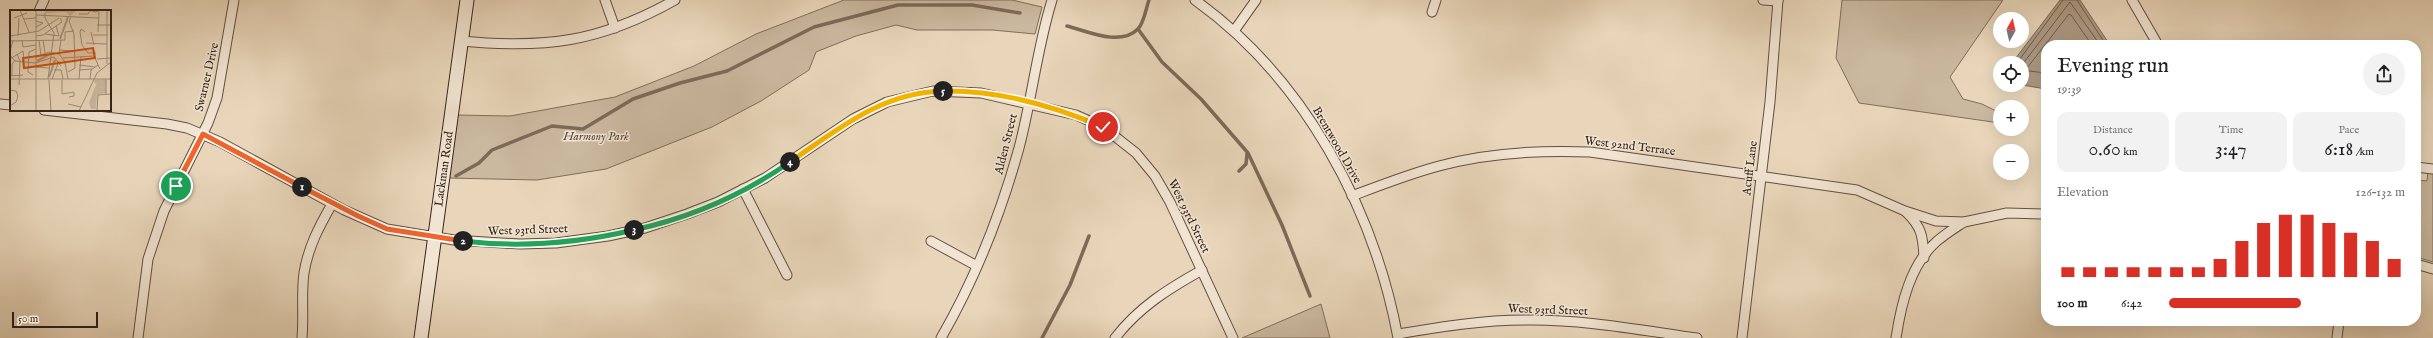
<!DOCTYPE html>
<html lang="en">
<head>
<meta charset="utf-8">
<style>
  body { margin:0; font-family:"IM FELL English",serif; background:#f2f2f2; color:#202124; height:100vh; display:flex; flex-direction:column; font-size:15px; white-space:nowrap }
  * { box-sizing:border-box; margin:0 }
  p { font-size:13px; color:#757577 }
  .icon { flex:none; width:22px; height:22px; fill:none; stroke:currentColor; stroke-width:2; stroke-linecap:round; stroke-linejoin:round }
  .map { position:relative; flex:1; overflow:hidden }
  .panel { position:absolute; left:2041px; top:40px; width:380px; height:286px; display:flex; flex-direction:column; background:#fff; border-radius:16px; box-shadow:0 4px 16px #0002 }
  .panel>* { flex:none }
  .needle { width:26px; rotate:8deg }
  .buttons { position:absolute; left:1993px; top:12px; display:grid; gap:8px }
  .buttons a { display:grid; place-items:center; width:36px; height:36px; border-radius:50%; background:#fff; box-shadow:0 4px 16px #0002; font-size:20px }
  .scale { position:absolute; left:12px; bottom:10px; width:86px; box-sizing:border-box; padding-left:4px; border:2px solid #352419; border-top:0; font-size:11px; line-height:14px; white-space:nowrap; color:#352419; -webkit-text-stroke:3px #f1e4d2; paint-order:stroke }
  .pin { position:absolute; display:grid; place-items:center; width:34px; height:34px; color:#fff; margin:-17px; border:2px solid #fff; border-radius:50%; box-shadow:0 1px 4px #0007 }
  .km { position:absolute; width:20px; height:20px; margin:-10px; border-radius:50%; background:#222; color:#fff; font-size:11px; line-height:20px; text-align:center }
  .round { display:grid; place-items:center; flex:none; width:42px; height:42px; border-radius:21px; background:#f2f2f2 }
  .headline { display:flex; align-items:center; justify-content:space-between; height:68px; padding:0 16px }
  h1 { font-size:22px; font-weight:600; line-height:30px }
  .figures { display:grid; grid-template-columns:repeat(3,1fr); gap:6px; height:68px; padding:4px 16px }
  .figures div { display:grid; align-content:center; border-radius:10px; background:#f2f2f2; text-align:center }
  .figures b { font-size:20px; font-weight:600 }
  .figures small { font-size:11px; font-weight:400 }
  .figures p { font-size:11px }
  .chart { height:112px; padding:8px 16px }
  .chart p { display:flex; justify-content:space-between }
  .chart svg { width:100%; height:72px; margin-top:4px; stroke:#d93025; stroke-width:6 }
  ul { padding:0 16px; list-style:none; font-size:13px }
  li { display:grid; grid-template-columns:64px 48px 1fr; align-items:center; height:30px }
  li i { height:10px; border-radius:5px; background:#d93025 }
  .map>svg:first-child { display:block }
  .green { fill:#cab89f; stroke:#806e5c }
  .water { fill:#ac9983; stroke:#7c6a59 }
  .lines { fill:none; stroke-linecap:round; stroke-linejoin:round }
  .shore { stroke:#705e4e; stroke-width:1 }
  .stream { stroke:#7c6a59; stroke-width:3.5 }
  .minor-casing { stroke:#625041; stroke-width:11 }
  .secondary-casing { stroke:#352419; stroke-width:15 }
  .minor { stroke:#f1e4d2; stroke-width:9 }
  .secondary { stroke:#f1e4d2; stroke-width:13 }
  .split-1-casing { stroke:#fff; stroke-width:8 }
  .split-2-casing { stroke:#fff; stroke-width:8 }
  .split-3-casing { stroke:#fff; stroke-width:8 }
  .split-4-casing { stroke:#fff; stroke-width:8 }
  .split-5-casing { stroke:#fff; stroke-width:8 }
  .split-6-casing { stroke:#fff; stroke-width:8 }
  .split-1 { stroke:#f0652b; stroke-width:5 }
  .split-2 { stroke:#f0652b; stroke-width:5 }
  .split-3 { stroke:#22a559; stroke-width:5 }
  .split-4 { stroke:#22a559; stroke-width:5 }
  .split-5 { stroke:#f5b400; stroke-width:5 }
  .split-6 { stroke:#f5b400; stroke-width:5 }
  .labels { text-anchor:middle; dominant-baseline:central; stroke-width:3; stroke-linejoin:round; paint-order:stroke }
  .street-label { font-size:12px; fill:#352419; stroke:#f1e4d2 }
  .park-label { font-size:12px; font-style:italic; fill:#5a493a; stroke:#f1e4d2 }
  .inset-river { fill:none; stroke:#ac9983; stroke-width:2 }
  .inset-road { fill:none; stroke:#a18f7a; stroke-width:1 }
  .view { fill:#cd510e; fill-opacity:0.15; stroke:#cd510e; stroke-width:2 }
  .inset-edge { fill:none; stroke:#352419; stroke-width:2 }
</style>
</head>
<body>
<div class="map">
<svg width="2433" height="338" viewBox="0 0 2433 338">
  <rect width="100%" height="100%" fill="#e9d6ba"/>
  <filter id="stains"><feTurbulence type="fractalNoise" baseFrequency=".005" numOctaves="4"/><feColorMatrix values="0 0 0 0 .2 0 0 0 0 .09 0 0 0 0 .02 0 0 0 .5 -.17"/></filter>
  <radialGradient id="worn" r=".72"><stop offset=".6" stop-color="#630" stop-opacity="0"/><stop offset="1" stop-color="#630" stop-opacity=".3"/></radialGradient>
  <g class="green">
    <path d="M844,0H1012L1042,7L1035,34L992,30H917L896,25L856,36L816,52L809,70L761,101L712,127L606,169L537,180L448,178L456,115L510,116L615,97L694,66L756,34Z"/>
    <path d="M1842,0H2003L1950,77L1963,99L1982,104L2000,113V123L1859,103L1836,58Z"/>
    <path d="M2428,172L2433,173V262L2416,257V180L2427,181Z"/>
    <path d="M1321,304L1330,338H1242Z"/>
  </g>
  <path class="water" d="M2060,0H2080L2110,45H2046V89L2022,85V63H2012Z"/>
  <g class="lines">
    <g class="shore">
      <path d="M2077,0L2106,45"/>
      <path d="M2017,63L2063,0"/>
      <path d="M2022,65L2070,2L2100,45"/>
      <path d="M2046,73L2029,71L2027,68L2069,14L2071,15L2092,45"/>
    </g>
    <g class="stream">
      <path d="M1067,26C1087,31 1120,47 1138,29C1144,23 1146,8 1149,0"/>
      <path d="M1138,29L1162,62L1201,99L1248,153L1282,225L1310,296"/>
      <path d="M1239,171L1246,164L1247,154"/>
      <path d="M456,176L479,163L492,150L552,126L583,129L633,99L680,83L727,71L814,27L898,5H972L1020,13"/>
      <path d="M1042,338L1070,285L1089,236"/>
    </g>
    <defs>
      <g id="minor">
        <path d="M605,0L615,28"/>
        <path d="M1195,0C1304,78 1374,208 1398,338"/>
        <path d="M1763,0L1778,1"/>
        <path d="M2132,0L2158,45"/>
        <path d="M39,11L44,0"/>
        <path d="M1432,12L1436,0"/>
        <path d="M1234,31L1256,0"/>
        <path d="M461,41C546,49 600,42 675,0"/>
        <path d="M0,104L11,105"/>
        <path d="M44,110L167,124L187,128L220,142L344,210L387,229L454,240L520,244L556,243L608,236L645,228L687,214L718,202L765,178L853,119L887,102L933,91L981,93L1076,115L1103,127L1136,153L1155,176L1170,202L1233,338"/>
        <path d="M2416,167L2433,169"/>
        <path d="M743,189L787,275"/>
        <path d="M1352,196C1381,185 1409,174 1439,166C1487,153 1540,150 1590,152L1857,190L1905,211L1936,221L1964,222L2007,213L2046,214"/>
        <path d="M1906,212C1922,227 1923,237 1924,258"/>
        <path d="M931,241L977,266"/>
        <path d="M2416,264L2433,269"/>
        <path d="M1398,334C1440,327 1482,320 1525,320C1582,319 1640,330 1697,338"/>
        <path d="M138,338L148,259L164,211L208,123L217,98L234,0"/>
        <path d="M302,338C304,316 301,294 304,273C308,247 320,225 332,204"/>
        <path d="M941,338C975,279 1001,213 1019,148C1032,99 1037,48 1052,0"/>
        <path d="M1115,338C1139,307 1168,289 1202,270"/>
        <path d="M1742,338L1770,102L1778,0"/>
        <path d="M1896,338C1901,305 1910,265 1936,242C1945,234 1955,228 1964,222"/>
        <path d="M2337,338L2339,321"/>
      </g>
      <path id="secondary" d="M421,338L467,0"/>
    </defs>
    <use href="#minor" class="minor-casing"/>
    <use href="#secondary" class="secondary-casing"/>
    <use href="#minor" class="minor"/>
    <use href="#secondary" class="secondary"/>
  </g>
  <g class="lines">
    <defs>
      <path id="split-1" d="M176,186L203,134L302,187"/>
      <path id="split-2" d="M302,187L358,216L387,229L463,241"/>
      <path id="split-3" d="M463,241C521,248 578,243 634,230"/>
      <path id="split-4" d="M634,230C689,218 744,194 790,162"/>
      <path id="split-5" d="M790,162C838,129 883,92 943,91"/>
      <path id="split-6" d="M943,91C997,90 1054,106 1103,127"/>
    </defs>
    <use href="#split-1" class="split-1-casing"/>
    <use href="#split-2" class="split-2-casing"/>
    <use href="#split-3" class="split-3-casing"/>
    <use href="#split-4" class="split-4-casing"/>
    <use href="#split-5" class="split-5-casing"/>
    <use href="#split-6" class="split-6-casing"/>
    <use href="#split-1" class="split-1"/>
    <use href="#split-2" class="split-2"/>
    <use href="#split-3" class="split-3"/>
    <use href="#split-4" class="split-4"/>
    <use href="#split-5" class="split-5"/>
    <use href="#split-6" class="split-6"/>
  </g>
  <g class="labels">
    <g class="street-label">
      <text transform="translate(207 77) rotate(-77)">Swarner Drive</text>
      <text transform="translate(1006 144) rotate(-76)">Alden Street</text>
      <text transform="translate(1337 145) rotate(60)">Brentwood Drive</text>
      <text transform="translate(1630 146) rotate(7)">West 92nd Terrace</text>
      <text transform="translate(1750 168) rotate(-83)">Acuff Lane</text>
      <text transform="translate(444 169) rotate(-82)">Lackman Road</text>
      <text transform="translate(1189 216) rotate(64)">West 93rd Street</text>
      <text transform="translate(528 230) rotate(-2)">West 93rd Street</text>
      <text transform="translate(1548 310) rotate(2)">West 93rd Street</text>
    </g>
    <g class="park-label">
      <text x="596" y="136">Harmony Park</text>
    </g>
  </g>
  <g transform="translate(10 10)">
    <rect width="101" height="101" fill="#e9d6ba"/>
    <path d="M35,0H67L60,6L56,2L35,3ZM96,69V83L87,85L86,99H81L79,93L87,72L85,74L84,70Z" fill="#cab89f"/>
    <path class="inset-river" d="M50,29L58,7M27,51L40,44M39,67L45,50"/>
    <path class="inset-road" d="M10,0L19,22M26,0V101M78,0L86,2L91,0M35,3V8L44,23L38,69M69,4H78L80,1M26,5L88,8M4,8L17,3M14,9L26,8M26,11L33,13L26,17M87,15H101M75,22L71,19L70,22L72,35L78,43H86M81,22L84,35M88,22L89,2M35,24L49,26L46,16M83,25H98M0,26L29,21L49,8M8,26L9,8M26,26L33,25L52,12L50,8M12,30L13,37L26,35M29,30L31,46M33,30L35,43M55,30V22L64,21M0,31L55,30M76,33L97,34M49,40L64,41M0,42L3,30M7,44L10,51L9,75M49,44L51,30M0,45L5,51L25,53L44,47L51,56M26,47L39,42L49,44L55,52L58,69M53,48L84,46L90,59M0,49L13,41L14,51M87,49L101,48M97,54V0M69,55L85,57M26,57L39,58M44,60H51L53,69M69,60L82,59M58,62L65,58L64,24L59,11L61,7M23,65L18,62L19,42L26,39M0,66L13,65M2,66V54L5,50M0,69H101M42,69L49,51M69,69L71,46M80,69L81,60L88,55M96,69V84M39,70L41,101M52,70V84L64,82V86L59,87M0,80L6,81L8,86L6,92L0,96M58,94L71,97M69,101L87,63L101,52M87,101L88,85L101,84"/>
    <path class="view" d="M83,38L85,48L14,58L13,48Z"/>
    <rect width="101" height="101" class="inset-edge"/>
  </g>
  <rect width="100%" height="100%" filter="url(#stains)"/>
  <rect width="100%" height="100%" fill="url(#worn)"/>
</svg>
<div class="buttons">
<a><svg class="needle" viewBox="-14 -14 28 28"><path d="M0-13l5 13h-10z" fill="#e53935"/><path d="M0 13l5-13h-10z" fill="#757577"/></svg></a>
<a><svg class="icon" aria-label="locate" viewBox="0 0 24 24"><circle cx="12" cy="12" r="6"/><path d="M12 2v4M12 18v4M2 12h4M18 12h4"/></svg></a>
<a>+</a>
<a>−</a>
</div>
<div class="scale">50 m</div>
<div class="pin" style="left:176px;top:186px;background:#1e9e55"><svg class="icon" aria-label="arrive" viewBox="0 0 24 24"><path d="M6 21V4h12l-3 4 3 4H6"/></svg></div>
<div class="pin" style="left:1103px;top:127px;background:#d93025"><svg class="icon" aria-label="check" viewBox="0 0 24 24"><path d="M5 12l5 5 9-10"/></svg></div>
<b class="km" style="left:302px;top:187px">1</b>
<b class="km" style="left:463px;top:241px">2</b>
<b class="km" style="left:634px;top:230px">3</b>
<b class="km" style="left:790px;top:162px">4</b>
<b class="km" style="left:943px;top:91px">5</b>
<section class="panel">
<div class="headline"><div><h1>Evening run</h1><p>19:39</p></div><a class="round"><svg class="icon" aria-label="share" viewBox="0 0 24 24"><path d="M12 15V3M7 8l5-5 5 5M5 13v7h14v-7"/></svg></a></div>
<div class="figures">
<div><p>Distance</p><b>0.60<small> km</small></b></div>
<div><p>Time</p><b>3:47</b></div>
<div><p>Pace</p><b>6:18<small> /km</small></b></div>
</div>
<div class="chart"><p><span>Elevation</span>126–132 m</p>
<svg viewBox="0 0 160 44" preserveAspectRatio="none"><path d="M5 44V38M15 44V38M25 44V38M35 44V38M45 44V38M55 44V38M65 44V38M75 44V33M85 44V22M95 44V11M105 44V6M115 44V6M125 44V11M135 44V17M145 44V22M155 44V33"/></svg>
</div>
<ul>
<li><b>100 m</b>6:42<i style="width:56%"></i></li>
</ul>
</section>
</div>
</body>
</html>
